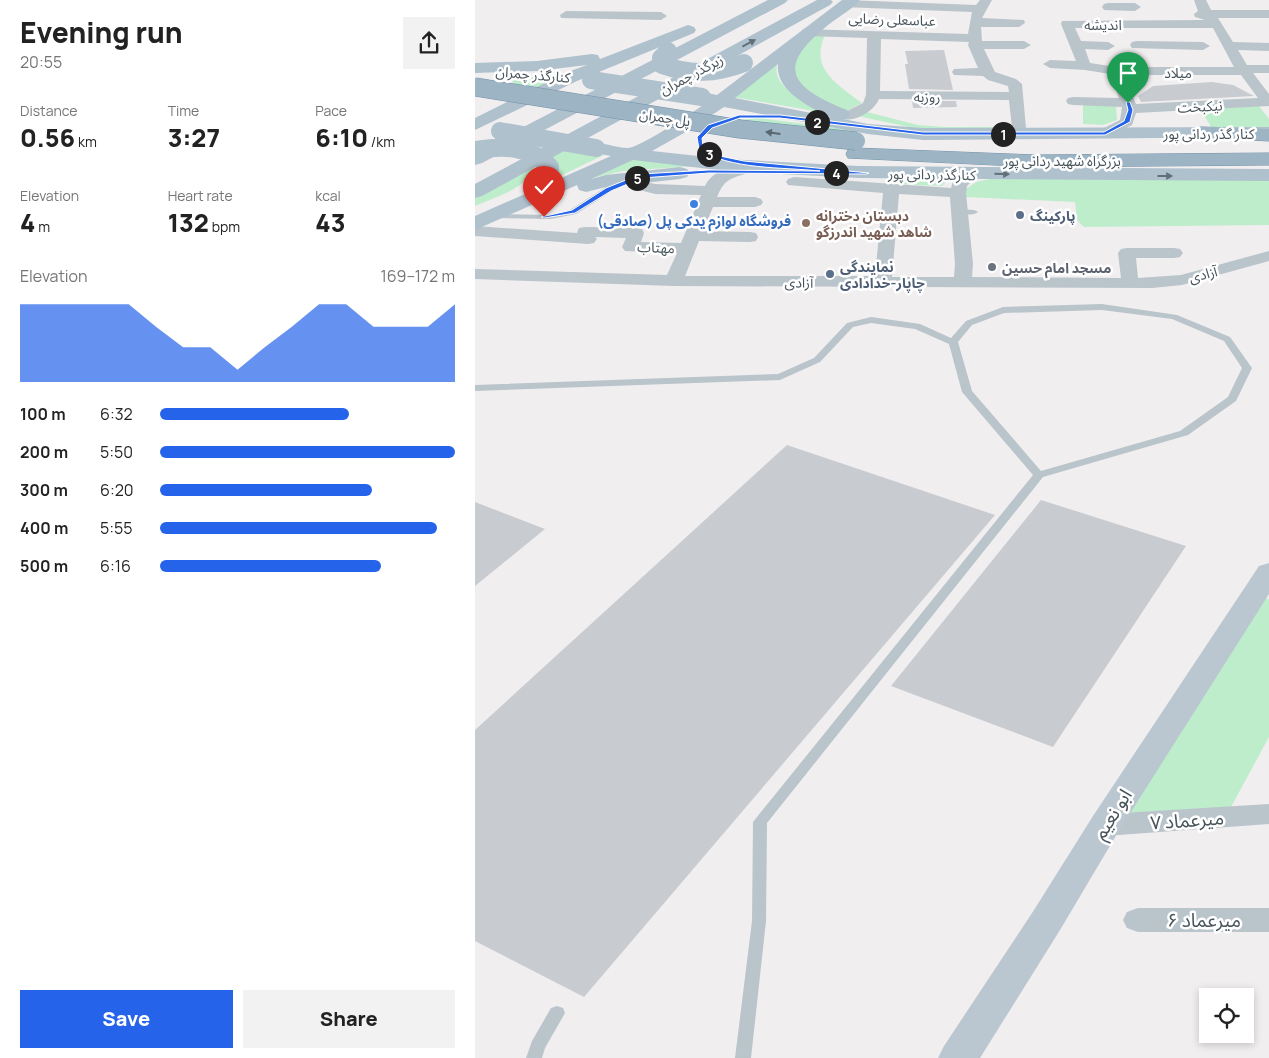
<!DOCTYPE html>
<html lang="en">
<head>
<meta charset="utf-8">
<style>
  body { margin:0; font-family:Manrope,"Noto Sans Arabic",sans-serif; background:#f2f2f2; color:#222; height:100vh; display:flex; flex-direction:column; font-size:19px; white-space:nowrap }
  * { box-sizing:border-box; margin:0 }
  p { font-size:16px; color:#767676 }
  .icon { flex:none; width:28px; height:28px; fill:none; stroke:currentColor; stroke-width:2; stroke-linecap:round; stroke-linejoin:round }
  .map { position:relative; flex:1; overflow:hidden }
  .details { display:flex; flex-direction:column; background:#fff; width:475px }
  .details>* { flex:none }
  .buttons { position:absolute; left:724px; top:988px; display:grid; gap:10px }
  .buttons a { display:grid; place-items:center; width:55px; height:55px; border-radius:0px; background:#fff; box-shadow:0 2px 8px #0003; font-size:25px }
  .pin { position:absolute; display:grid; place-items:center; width:42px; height:42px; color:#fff; margin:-51px -21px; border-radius:50% 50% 50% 0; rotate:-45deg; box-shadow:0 0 5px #0007 }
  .pin .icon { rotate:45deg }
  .km { position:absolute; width:25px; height:25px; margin:-12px; border-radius:50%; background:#222; color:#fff; font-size:14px; line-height:25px; text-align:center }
  .round { display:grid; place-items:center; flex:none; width:52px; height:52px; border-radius:0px; background:#f2f2f2 }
  .headline { display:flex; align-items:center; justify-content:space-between; height:85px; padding:0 20px }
  h1 { font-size:28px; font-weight:800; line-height:38px }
  .figures { display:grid; grid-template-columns:repeat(3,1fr); gap:8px; height:85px; padding:5px 20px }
  .figures div { display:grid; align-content:center }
  .figures b { font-size:25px; font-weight:800 }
  .figures small { font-size:14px; font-weight:400 }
  .figures p { font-size:14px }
  .chart { height:140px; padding:10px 20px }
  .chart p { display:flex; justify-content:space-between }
  .chart svg { width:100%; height:90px; margin-top:5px; fill:#2563eb; opacity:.7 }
  .action { display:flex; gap:10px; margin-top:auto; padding:10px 20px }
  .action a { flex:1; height:58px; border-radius:0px; background:#2563eb; color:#fff; font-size:20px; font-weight:800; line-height:58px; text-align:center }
  .action a+a { background:#f2f2f2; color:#222 }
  ul { padding:0 20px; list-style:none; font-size:16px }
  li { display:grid; grid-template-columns:80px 60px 1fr; align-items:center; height:38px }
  li i { height:12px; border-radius:6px; background:#2563eb }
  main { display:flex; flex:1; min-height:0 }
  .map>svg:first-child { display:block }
  .green { fill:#beedcc }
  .building { fill:#c8ccd1 }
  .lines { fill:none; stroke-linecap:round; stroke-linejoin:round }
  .trunk-casing { stroke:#7391a8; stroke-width:1 }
  .service { fill:#bac4cb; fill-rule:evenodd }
  .minor { fill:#bac4cb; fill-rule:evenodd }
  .secondary { fill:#bbc7d0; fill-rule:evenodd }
  .primary { fill:#afc1cd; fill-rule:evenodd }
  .trunk { fill:#9cb4c4; fill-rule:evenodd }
  .trunk-bridge-casing { stroke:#7391a8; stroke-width:19; stroke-linecap:butt }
  .primary-bridge { stroke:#afc1cd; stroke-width:18 }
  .trunk-bridge { stroke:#9cb4c4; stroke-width:18 }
  .oneway { fill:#616f78 }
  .oneway2 { fill:#586770 }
  .route { fill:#2563eb; stroke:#fff }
  .shop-dot { fill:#3f7fe0; stroke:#fff; stroke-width:2 }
  .service-dot { fill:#5c6f8a; stroke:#fff; stroke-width:2 }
  .education-dot { fill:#8d6e63; stroke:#fff; stroke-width:2 }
  .worship-dot { fill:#6b7280; stroke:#fff; stroke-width:2 }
  .labels { text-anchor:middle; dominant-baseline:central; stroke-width:5; stroke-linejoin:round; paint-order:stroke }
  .far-street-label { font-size:14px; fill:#47545b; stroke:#fff }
  .far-education-label { font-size:14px; font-weight:bold; fill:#785e54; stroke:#fff; text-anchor:start }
  .far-service-label { font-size:14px; font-weight:bold; fill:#4e5e75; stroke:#fff; text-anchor:start }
  .far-shop-label { font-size:14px; font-weight:bold; fill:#366cbe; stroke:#fff }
  .far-worship-label { font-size:14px; font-weight:bold; fill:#5b616d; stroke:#fff; text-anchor:start }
  .near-street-label { font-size:19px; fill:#47545b; stroke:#fff }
</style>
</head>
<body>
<main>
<section class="details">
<div class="headline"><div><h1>Evening run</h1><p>20:55</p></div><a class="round"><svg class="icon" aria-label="share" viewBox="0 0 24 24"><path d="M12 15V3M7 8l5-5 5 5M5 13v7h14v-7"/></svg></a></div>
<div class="figures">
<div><p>Distance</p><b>0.56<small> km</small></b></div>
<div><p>Time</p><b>3:27</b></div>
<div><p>Pace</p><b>6:10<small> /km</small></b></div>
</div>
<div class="figures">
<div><p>Elevation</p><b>4<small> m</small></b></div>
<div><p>Heart rate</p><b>132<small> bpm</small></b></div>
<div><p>kcal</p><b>43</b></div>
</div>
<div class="chart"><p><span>Elevation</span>169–172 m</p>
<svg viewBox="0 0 160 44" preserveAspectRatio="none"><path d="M0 44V6L10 6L20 6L30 6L40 6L50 17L60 27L70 27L80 38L90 27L100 17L110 6L120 6L130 17L140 17L150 17L160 6V44z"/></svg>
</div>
<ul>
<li><b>100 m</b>6:32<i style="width:64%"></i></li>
<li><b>200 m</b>5:50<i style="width:100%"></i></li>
<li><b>300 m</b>6:20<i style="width:72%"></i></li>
<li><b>400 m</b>5:55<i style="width:94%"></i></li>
<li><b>500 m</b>6:16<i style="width:75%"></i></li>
</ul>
<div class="action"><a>Save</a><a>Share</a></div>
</section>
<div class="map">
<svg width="794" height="1058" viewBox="0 0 794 1058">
  <rect width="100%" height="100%" fill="#f1eeef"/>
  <g class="green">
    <path d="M336,34L350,35C334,69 363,85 387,103L371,111C354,104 310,86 319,61C322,52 330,42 336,34Z"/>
    <path d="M302,62C302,66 301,71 302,74C305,91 338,105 351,113L258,97Z"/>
    <path d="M17,72L81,78L58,90L40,88V84L34,79Z"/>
    <path d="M608,103L641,105L642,120L628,125L608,124Z"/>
    <path d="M784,106L794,119V127L737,128L725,109Z"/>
    <path d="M392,112L443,125L471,127H534L536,130H457L434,127L387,117L386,113Z"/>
    <path d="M284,118L379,130L376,134L255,121Z"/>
    <path d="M90,149L129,155L85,176L79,174L76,157Z"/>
    <path d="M155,158L220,166L148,171L104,181Z"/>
    <path d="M60,163C56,188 20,197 0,206V197Z"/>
    <path d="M408,176H467L470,183L467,186C453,185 416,187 408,176Z"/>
    <path d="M519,178H794V225L609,227L602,220L600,202L491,197V189L501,182Z"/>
    <path d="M790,599H794V737L756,807L649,813Z"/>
  </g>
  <g class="building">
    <path d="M469,50L478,90L434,89L430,64H433L430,51Z"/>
    <path d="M737,82L758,85L779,96L666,102L663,96L678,86Z"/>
    <path d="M437,101H481L482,107L438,108Z"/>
    <path d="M312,445L520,515L109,997L0,941V730Z"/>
    <path d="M566,500L711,546L578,747L416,686Z"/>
    <path d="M0,502L70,529L0,586Z"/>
  </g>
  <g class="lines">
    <defs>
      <g id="trunk">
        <path d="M726,127L794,129V141L720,137L717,133L720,129Z"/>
        <path d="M380,148L561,155L794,153V165L561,167L373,158L371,154L373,150Z"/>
      </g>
    </defs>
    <use href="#trunk" class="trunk-casing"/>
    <g class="service">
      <path d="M153,178L160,180L137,191L101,214L76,219L18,218L14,216L18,214L76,215L95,210L131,187Z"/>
      <path d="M482,209L499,210L503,212C498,216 486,215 481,211Z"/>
      <path d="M627,304L702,315L755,337L777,368L761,401L713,435L568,477L292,823L291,921L276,1058H260L277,921L278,822L558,475L487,392L474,344L440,329L396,323L378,327L345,362L305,380L0,391V385L303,374L339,358L372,323L396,317L445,324L476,338L491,321L528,307ZM627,310L697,319L749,341L767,368L753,397L705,431L566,471L497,391L483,342L497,325L529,313Z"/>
      <path d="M82,1006L88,1008L90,1013L70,1048L67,1058H51L57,1041L76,1008Z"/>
    </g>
    <g class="minor">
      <path d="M371,0L501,5L505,0H517L507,18L549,20L550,23L544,27H506L507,41H549L556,45L549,49H509L520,72L541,79L547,84L551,128L549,131H539L537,128L534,100L404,99C399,111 381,122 368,119L366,116L368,113L388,103L391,95L392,38L333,36L328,35L326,32L328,29L493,34L497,12L367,7L365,4ZM406,39L494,42L493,45L503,68L479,69L477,72L479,75L508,76L513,80L533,86L534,92L405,91Z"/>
      <path d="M719,0H731L736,10H794V18H743L758,42L794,43V51L763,50L772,65H794V73H778L794,94V106L661,113L657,125L635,136H625L622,133L625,130L645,120L647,107L598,105L593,104L591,101L593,98L598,97L644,98L635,74L610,70L575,68L568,64L575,60L601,61L586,24L587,21L730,20L720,17L719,14L723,11ZM600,28H738L759,67H641L615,63L610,49L633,50L640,46L633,42L606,41ZM649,75H766L783,98L661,104Z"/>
      <path d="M633,3H660L666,7L660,11L629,10L627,7L629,4Z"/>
      <path d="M91,11L186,12L192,16L186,20L86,18L85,15Z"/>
      <path d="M662,41L728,42L735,46L728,50L657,48L655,45L657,42Z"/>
      <path d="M264,166L270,168L272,171L270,174C253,179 249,181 242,197H280L286,199L288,202L286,205L280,207H238L228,231L275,232L281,233L283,237L281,241L275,242L224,241L210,276H400L408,193L313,185L311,182L313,179L319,177L476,188L478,181L488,177L494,179L496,182L492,186L491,193L498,264L497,277L646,278L643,253L646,249L652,248H699L705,249L708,253L705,257L699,258H661L663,278L706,275L794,251V261L707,285L677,288L199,286L0,279V269L192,275L202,253L150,251L147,247L151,238L120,237L122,239L119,243L113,244L0,236V226L102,233L104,228L110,227L161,228L167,229L169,233L166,242L206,243L226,195L180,194L157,188L155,185L160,173H172L174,176L172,182L180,184L230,186C237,172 250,169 264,166ZM424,194L475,197L480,264L479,277H417Z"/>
      <path d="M794,804V824L630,836L620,832L616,825L620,818L630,814Z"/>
      <path d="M663,908H794V932H663L652,928L648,920L652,912Z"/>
    </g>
    <path class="secondary" d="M794,563V594L642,834L585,930L505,1058H463L469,1046L559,910L618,816L784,566Z"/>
    <g class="primary">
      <path d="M293,0H313L310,3L7,163L0,165V152Z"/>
      <path d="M342,0H356L358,2L355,5L7,196L0,198V184Z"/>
      <path d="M367,0H385C378,9 366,15 357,22C303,64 309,85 372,110L375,114L372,118L368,119L393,124L448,128L794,127V137L448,140L393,134L249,107L216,129L177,151L251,159L384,166L794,169V181L384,178L251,171L158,160L116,179L131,175L205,167L212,169L215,173L212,177L205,179L131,187L111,192L104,190L102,185L0,230V216L136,156L114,152L112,148L114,144C128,141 140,148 153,148C166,147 218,112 231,103L221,101L218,97L221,93L227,92L242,95ZM303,64C300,91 336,108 356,117L260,98Z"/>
      <path d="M213,25L219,27L221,30L219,33L102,81L0,130V118L90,73L112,65L62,71L0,73V63L62,61L117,54L123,55L125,59Z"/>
    </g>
    <use href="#trunk" class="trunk"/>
    <defs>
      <path id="trunk-bridge" d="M0,87L265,129L381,141"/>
    </defs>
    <use href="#trunk-bridge" class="trunk-bridge-casing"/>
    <g class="primary-bridge">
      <path d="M193,51L186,58L187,65C216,75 240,74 269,63"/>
      <path d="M116,80L227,97"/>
      <path d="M25,131L121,148"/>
      <path d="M0,150C27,146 55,145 75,167L74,176"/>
    </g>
    <use href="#trunk-bridge" class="trunk-bridge"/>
  </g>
  <defs><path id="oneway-solid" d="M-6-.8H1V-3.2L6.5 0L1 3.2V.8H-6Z" transform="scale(1.25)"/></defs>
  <g class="oneway">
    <use href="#oneway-solid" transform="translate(274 43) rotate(-28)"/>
    <use href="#oneway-solid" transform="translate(527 174) rotate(1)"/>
    <use href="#oneway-solid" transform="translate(690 176)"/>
  </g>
  <use class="oneway2" href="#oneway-solid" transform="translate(298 133) rotate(-172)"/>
  <path class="route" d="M651,102H655L658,110L655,122L630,135H448L305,118H265L237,128L227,138L228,147L240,155L269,161L394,173L391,174L234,173L167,178L136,191L100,213L69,218L66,217L97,210L131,188L166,174L234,170L345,171C308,167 255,170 224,149L222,137L233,125L264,115H305L448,132H629L649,121L653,110Z"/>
  <circle class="shop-dot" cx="219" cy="204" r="5"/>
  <g class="service-dot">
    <circle cx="545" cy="215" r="5"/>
    <circle cx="355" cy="274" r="5"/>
  </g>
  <circle class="education-dot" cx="331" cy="223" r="5"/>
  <circle class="worship-dot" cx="517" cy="267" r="5"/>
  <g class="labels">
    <g class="far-street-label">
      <text transform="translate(417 19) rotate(2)">عباسعلی رضایی</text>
      <text x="628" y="24">اندیشه</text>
      <text x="703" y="72">میلاد</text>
      <text transform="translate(58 74) rotate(5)">کنارگذر چمران</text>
      <text transform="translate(216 74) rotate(-28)">زیرگذر چمران</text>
      <text x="452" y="96">روزبه</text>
      <text transform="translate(725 106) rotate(-3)">نیکبخت</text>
      <text transform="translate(190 117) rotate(9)">پل چمران</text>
      <text x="734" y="133">کنار گذر ردانی پور</text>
      <text x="587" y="160">بزرگراه شهید ردانی پور</text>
      <text transform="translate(457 174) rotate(1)">کنارگذر ردانی پور</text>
      <text transform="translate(181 247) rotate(2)">مهتاب</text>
      <text transform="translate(728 274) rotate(-15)">آزادی</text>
      <text transform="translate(324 282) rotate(1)">آزادی</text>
    </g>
    <g class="far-education-label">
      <text x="341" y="215">دبستان دخترانه<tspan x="341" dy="16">شاهد شهید اندرزگو</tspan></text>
    </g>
    <g class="far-service-label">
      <text x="555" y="215">پارکینگ</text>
      <text x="365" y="266">نمایندگی<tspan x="365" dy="16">چاپار-خدادادی</tspan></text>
    </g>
    <g class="far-shop-label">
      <text x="219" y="220">فروشگاه لوازم یدکی پل (صادقی)</text>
    </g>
    <g class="far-worship-label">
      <text x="527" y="267">مسجد امام حسین</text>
    </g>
    <g class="near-street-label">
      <text transform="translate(637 814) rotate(-58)">ابو نعیم</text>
      <text transform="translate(712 820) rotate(-4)">میرعماد ۷</text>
      <text x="729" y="920">میرعماد ۶</text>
    </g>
  </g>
</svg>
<div class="buttons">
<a><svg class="icon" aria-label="locate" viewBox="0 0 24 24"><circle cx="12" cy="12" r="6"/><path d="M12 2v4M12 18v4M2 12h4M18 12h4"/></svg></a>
</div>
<div class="pin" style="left:653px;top:103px;background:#1e9e55"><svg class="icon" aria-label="arrive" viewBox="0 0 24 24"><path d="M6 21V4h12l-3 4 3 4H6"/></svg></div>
<div class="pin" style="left:69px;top:217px;background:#d93025"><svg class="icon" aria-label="check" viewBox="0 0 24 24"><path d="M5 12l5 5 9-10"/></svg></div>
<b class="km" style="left:528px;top:134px">1</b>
<b class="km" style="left:342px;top:122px">2</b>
<b class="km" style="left:234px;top:154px">3</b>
<b class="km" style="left:361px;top:173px">4</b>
<b class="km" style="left:162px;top:178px">5</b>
</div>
</main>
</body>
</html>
